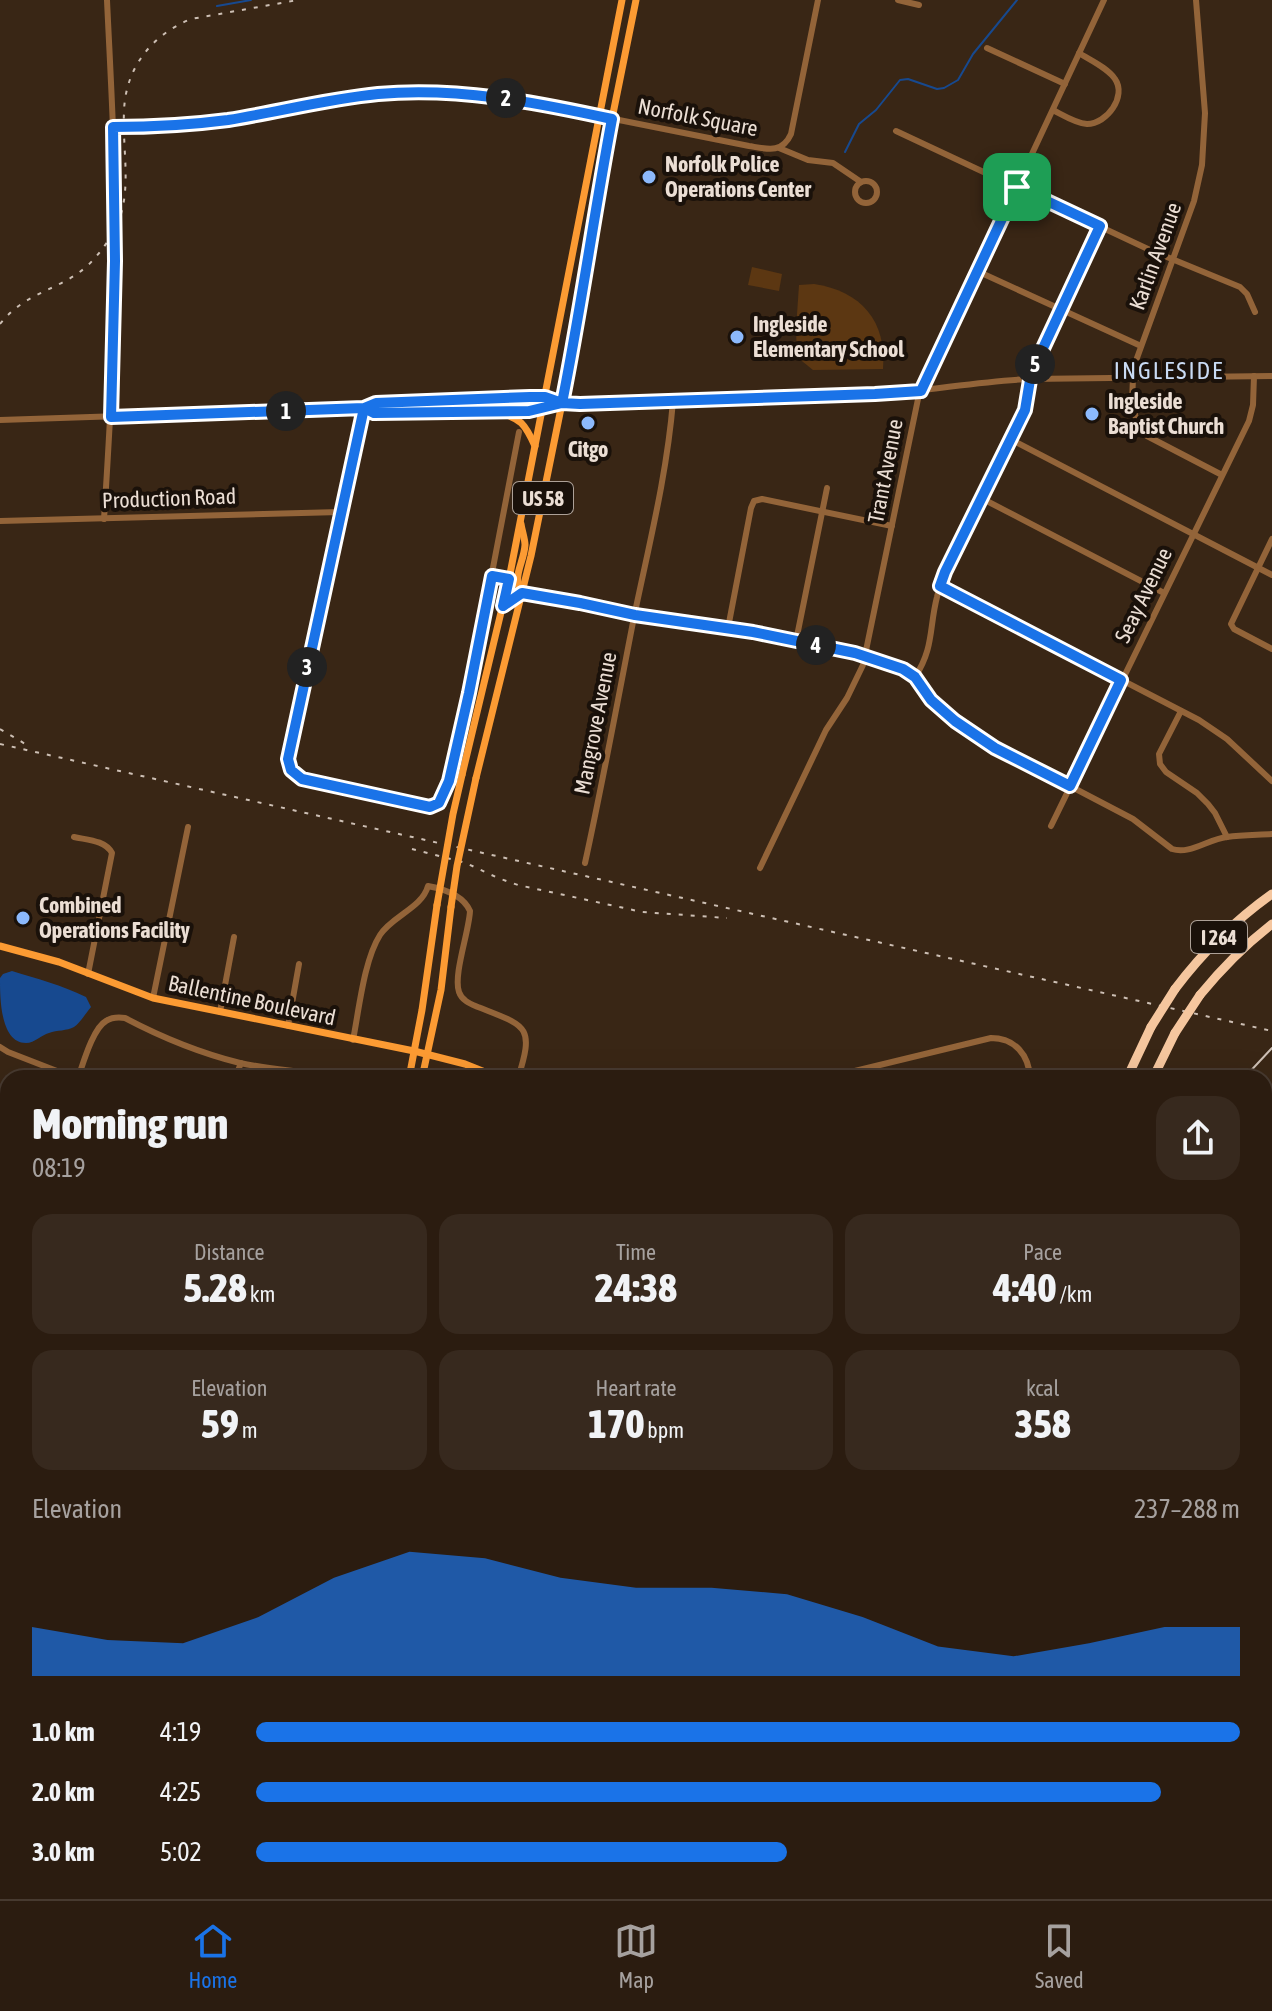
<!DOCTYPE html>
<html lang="en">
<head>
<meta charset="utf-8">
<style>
  body { margin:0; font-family:"Asap Condensed",sans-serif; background:#37291e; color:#f1f3f6; height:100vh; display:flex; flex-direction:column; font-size:30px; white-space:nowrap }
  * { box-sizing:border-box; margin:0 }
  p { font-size:26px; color:#a6a19f }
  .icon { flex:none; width:44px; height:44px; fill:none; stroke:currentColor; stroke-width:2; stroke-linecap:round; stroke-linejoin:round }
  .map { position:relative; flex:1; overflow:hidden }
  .details { position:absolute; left:0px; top:1070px; width:1272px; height:830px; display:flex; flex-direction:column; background:#2b1c10; border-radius:24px 24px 0 0; box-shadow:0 8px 32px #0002,0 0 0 2px #473a30 }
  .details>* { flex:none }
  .pin { position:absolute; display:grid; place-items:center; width:68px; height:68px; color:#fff; margin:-34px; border-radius:16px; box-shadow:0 4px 12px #0006 }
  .km { position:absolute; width:40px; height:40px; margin:-20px; border-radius:50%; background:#222; color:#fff; font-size:22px; line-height:40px; text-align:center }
  .round { display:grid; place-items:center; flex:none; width:84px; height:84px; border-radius:24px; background:#37291e }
  .summary { display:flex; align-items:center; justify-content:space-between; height:136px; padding:0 32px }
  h1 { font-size:44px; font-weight:800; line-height:60px }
  .stats { display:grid; grid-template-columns:repeat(3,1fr); gap:12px; height:136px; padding:8px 32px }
  .stats div { display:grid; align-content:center; border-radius:20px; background:#37291e; text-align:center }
  .stats b { font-size:40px; font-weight:800 }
  .stats small { font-size:22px; font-weight:400 }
  .stats p { font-size:22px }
  .chart { height:224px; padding:16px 32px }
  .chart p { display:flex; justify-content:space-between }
  .chart svg { width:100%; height:144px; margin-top:8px; fill:#1a73e8; opacity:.7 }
  ul { padding:0 32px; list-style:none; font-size:26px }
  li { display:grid; grid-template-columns:128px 96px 1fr; align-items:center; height:60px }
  li i { height:20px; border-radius:10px; background:#1a73e8 }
  .tab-bar { display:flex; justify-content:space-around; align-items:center; height:112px; border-top:2px solid #473a30; background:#2b1c10; font-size:22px; color:#a6a19f }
  .tab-bar a { display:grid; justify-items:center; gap:4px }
  .tab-bar .current { color:#1a73e8 }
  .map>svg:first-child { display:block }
  .green { fill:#5c3712 }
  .water { fill:#17498f }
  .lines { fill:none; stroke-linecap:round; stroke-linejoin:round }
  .stream { stroke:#17498f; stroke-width:2 }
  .minor { stroke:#936439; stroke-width:6 }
  .major { stroke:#fc9b33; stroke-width:7 }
  .highway { stroke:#f5c69e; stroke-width:9 }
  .tram { stroke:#cdbfb4; stroke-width:2 }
  .rail { stroke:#cdbfb4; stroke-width:2; stroke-dasharray:4 8; stroke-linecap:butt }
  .major-bridge { stroke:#fc9b33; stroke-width:7 }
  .highway-bridge { stroke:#f5c69e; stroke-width:9 }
  .route-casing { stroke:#fff; stroke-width:16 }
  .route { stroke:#1a73e8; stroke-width:10 }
  .poi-dot { fill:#8cb9fc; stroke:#1a110a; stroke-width:3 }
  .labels { text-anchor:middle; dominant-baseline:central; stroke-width:8; stroke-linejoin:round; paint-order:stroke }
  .shield { fill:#1a110a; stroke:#aca097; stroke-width:2 }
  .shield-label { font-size:20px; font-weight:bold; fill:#ebded4 }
  .street-label { font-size:22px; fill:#ebded4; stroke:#1a110a }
  .poi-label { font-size:22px; font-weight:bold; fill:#ebded4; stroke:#1a110a; text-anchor:start }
  .neighbourhood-label { font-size:24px; letter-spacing:2px; fill:#c9dbf4; stroke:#1a110a }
</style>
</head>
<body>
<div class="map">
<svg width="1272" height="1899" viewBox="0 0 1272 1899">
  <rect width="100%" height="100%" fill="#392615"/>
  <g class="green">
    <path d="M752,267L782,274L779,291L748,285Z"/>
    <path d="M814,284C861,291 887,321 883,369L813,370L797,357L796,329L799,285Z"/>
  </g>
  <path class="water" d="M12,971C38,979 61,985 86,997L91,1007C86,1013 80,1023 74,1027C67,1031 57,1030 49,1033C41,1035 35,1043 26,1043C0,1043 0,997 0,978L3,974Z"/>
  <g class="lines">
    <g class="stream">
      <path d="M217,6L251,0"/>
      <path d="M845,152L859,124L876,110L900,80L908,79L937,89L944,88L958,80L973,54L1017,0"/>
    </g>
    <g class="minor">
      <path d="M898,0L919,5"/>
      <path d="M1196,0L1205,113L1202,165L1194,201L1137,358C1131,382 1128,418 1147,436L1222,475"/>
      <path d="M987,48L1065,84"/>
      <path d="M1053,110C1063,115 1075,123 1087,124C1107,124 1127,96 1115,79C1108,68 1090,60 1079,53"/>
      <path d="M113,127L208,122L377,94L451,93L529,102L749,146C767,149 782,154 791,134L818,0"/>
      <path d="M896,131L1150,250L1240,287L1247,294L1255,312"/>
      <path d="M779,148L808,160L833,163L861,182"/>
      <circle cx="866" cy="192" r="11"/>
      <path d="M977,271L1141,346"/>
      <path d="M364,408L288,759C289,769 293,775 302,779L430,807L439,803L442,799L449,781L469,693L519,432"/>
      <path d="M364,408L374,413L398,414L529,411L562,403"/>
      <path d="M0,420L364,408L376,403L530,397H545L562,403L580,404C680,400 779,400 878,394C929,391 979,381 1030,379L1272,376"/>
      <path d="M1010,439L1272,575"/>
      <path d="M981,498L1164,593"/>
      <path d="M104,519C111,411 117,303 115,195C114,130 110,65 107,0"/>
      <path d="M0,521L340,512"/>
      <path d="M1272,539L1231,624L1234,629L1272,649"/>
      <path d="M940,586L1199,720L1227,739L1272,781"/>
      <path d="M522,593L635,615L748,631L855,653L903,669L915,677L931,700L942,710L984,741L1133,819L1172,849C1190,855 1208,839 1227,837C1242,835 1257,835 1272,834"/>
      <path d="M728,628L751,508L754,501L762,499L892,526"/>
      <path d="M796,641L827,488"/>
      <path d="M915,677C934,648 929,628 937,597C939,588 942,580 945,572L1025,410L1031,374L1100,226"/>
      <path d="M1181,711L1159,754L1160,764L1166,772L1197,793L1208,804L1215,813L1227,837"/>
      <path d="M1051,826L1249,421L1253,405L1254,376"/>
      <path d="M74,837C87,840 105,840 112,853L88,974"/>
      <path d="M585,863C603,781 618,699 634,617C649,545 667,474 673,401"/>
      <path d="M760,868L826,730L847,698L863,665L918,399L921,391L1104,0"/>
      <path d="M153,998L188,827"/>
      <path d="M220,1012L234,937"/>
      <path d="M288,1026L299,964"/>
      <path d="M353,1040C359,1010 364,960 380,935C392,916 422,908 428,886C444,889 463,895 470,911C469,932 453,975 459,992C462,1001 471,1004 478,1007C526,1026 535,1025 518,1078"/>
      <path d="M0,1047L8,1052L75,1078"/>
      <path d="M78,1078C83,1064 93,1028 106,1021C112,1017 118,1017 125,1018C161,1037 200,1053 240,1063C272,1070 306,1071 338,1078"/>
      <path d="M235,1078L241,1063"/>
      <path d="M826,1078L991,1038C1015,1038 1029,1055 1030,1078"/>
      <path d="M1264,1181L1272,1171"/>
      <path d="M1264,1199L1272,1200"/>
      <path d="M1264,1277L1272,1268"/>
      <path d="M0,1282L8,1285"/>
      <path d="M0,1311L8,1291"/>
      <path d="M1264,1436L1272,1423"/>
      <path d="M0,1474L8,1477"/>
      <path d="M0,1499L8,1479"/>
      <path d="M1264,1500L1272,1497"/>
      <path d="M1264,1554L1272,1557"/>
      <path d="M0,1688L8,1667"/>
      <path d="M1264,1771L1272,1759"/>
      <path d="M0,1794L8,1797"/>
      <path d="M0,1863L8,1866"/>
      <path d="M1264,1871L1272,1869"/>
      <path d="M67,1892L84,1899"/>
      <path d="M229,1892L244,1899"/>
      <path d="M610,1892L613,1899"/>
      <path d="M975,1892L985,1899"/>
      <path d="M306,1899L309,1892"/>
      <path d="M904,1899L907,1892"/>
      <path d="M1076,1899L1081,1892"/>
      <path d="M1173,1899L1178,1892"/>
    </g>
    <g class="major">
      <path d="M497,412C521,418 525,424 535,446"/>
      <path d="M521,524C522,531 525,539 525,545C524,563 511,577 522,593"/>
      <path d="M462,775L509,579L622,0"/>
      <path d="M476,778L531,556L571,359L599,183L636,0"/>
      <path d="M0,946L59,962L153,998L414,1051L465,1064L500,1078"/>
      <path d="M409,1078L422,1010L437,905"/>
      <path d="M422,1078L441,990L451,907"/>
      <path d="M138,1899L141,1892"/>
    </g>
    <g class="highway">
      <path d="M1175,989C1203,952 1234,921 1272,894"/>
      <path d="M1200,995C1222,968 1245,945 1272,924"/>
      <path d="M1127,1078L1151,1027"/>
      <path d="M1153,1078L1175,1033"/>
      <path d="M809,1899L812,1892"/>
      <path d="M829,1899L835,1892"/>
    </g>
    <g class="tram">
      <path d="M1244,1078L1272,1048"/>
      <path d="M764,1899L767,1892"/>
    </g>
    <g class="rail">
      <path d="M0,324C25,292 58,291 86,267C97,257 105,246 113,233C134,196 122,153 124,112C125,69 151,35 191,19L298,0"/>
      <path d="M0,729L27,745"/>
      <path d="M0,744L1272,1031"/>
      <path d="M412,849L466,863L498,878L518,885L615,906L642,912L727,918"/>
    </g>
    <g class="major-bridge">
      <path d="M437,905L453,814L462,775"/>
      <path d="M451,907L457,866L476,778"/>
    </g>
    <g class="highway-bridge">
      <path d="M1151,1027L1175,989"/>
      <path d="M1175,1033L1200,995"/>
    </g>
  </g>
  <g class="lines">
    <defs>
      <path id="route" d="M1017,187L921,391L875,394L580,404L562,403L545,397H530L376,403L364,408L111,417L115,261L113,127C151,127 190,125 228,120C278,112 327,99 378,94C457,87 535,102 612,119C594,214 581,309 562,403L529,411L374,413L364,408L288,759L291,770L302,779L430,807L439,803L449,781L469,693L492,576L509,579L503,606L522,593L580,603L635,615L753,632L855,653L903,669L915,677L931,700L955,721L995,748L1070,786L1121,680L940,586L945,572L1025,410L1031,374L1100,226L1017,187"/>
    </defs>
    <use href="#route" class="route-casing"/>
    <use href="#route" class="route"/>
  </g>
  <g class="poi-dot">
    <circle cx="649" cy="177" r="8"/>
    <circle cx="737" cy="337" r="8"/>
    <circle cx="1092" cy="414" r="8"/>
    <circle cx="588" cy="423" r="8"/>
    <circle cx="23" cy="918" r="8"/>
  </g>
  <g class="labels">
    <g class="shield">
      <rect x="513" y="482" width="60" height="32" rx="6"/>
      <rect x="1191" y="921" width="56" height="32" rx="6"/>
    </g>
    <g class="shield-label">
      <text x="543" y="498">US 58</text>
      <text x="1219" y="937">I 264</text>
    </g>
    <g class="street-label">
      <text transform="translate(698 117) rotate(11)">Norfolk Square</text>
      <text transform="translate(1155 256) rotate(-70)">Karlin Avenue</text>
      <text transform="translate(885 471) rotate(-79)">Trant Avenue</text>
      <text transform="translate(169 498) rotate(-2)">Production Road</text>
      <text transform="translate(1143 595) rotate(-64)">Seay Avenue</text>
      <text transform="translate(595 723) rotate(-79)">Mangrove Avenue</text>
      <text transform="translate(252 1000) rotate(12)">Ballentine Boulevard</text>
    </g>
    <g class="poi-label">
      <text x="665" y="164">Norfolk Police<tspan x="665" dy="25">Operations Center</tspan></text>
      <text x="753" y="324">Ingleside<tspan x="753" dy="25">Elementary School</tspan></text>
      <text x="1108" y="401">Ingleside<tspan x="1108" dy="25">Baptist Church</tspan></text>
      <text x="588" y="449" text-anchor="middle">Citgo</text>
      <text x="39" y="905">Combined<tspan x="39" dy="25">Operations Facility</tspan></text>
    </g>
    <g class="neighbourhood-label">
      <text x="1169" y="370">INGLESIDE</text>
    </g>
  </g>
</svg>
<div class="pin" style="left:1017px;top:187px;background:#1e9e55"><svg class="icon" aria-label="arrive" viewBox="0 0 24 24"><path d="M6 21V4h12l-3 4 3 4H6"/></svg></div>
<b class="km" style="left:286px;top:411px">1</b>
<b class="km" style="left:506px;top:98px">2</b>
<b class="km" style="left:307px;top:667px">3</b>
<b class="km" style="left:816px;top:645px">4</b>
<b class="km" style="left:1035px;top:364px">5</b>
<section class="details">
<div class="summary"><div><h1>Morning run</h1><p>08:19</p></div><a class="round"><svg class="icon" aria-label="share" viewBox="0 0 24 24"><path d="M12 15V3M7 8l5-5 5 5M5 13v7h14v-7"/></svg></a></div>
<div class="stats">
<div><p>Distance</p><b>5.28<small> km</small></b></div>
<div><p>Time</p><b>24:38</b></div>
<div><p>Pace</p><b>4:40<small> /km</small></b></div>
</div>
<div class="stats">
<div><p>Elevation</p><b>59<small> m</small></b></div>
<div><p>Heart rate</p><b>170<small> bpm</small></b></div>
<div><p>kcal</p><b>358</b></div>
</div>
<div class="chart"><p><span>Elevation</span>237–288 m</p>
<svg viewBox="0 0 160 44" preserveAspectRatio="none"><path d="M0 44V29L10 33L20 34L30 26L40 14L50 6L60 8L70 14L80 17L90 17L100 19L110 26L120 35L130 38L140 34L150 29L160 29V44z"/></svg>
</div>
<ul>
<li><b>1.0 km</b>4:19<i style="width:100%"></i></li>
<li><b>2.0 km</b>4:25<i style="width:92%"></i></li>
<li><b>3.0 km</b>5:02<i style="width:54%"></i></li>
</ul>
</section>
</div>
<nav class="tab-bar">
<a class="current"><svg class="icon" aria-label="home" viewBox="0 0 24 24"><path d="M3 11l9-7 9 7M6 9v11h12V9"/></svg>Home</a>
<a><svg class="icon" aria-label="map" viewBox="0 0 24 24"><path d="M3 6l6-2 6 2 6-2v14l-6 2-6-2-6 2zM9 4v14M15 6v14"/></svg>Map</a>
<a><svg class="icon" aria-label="saved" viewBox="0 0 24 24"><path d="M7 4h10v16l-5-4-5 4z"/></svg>Saved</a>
</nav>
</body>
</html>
